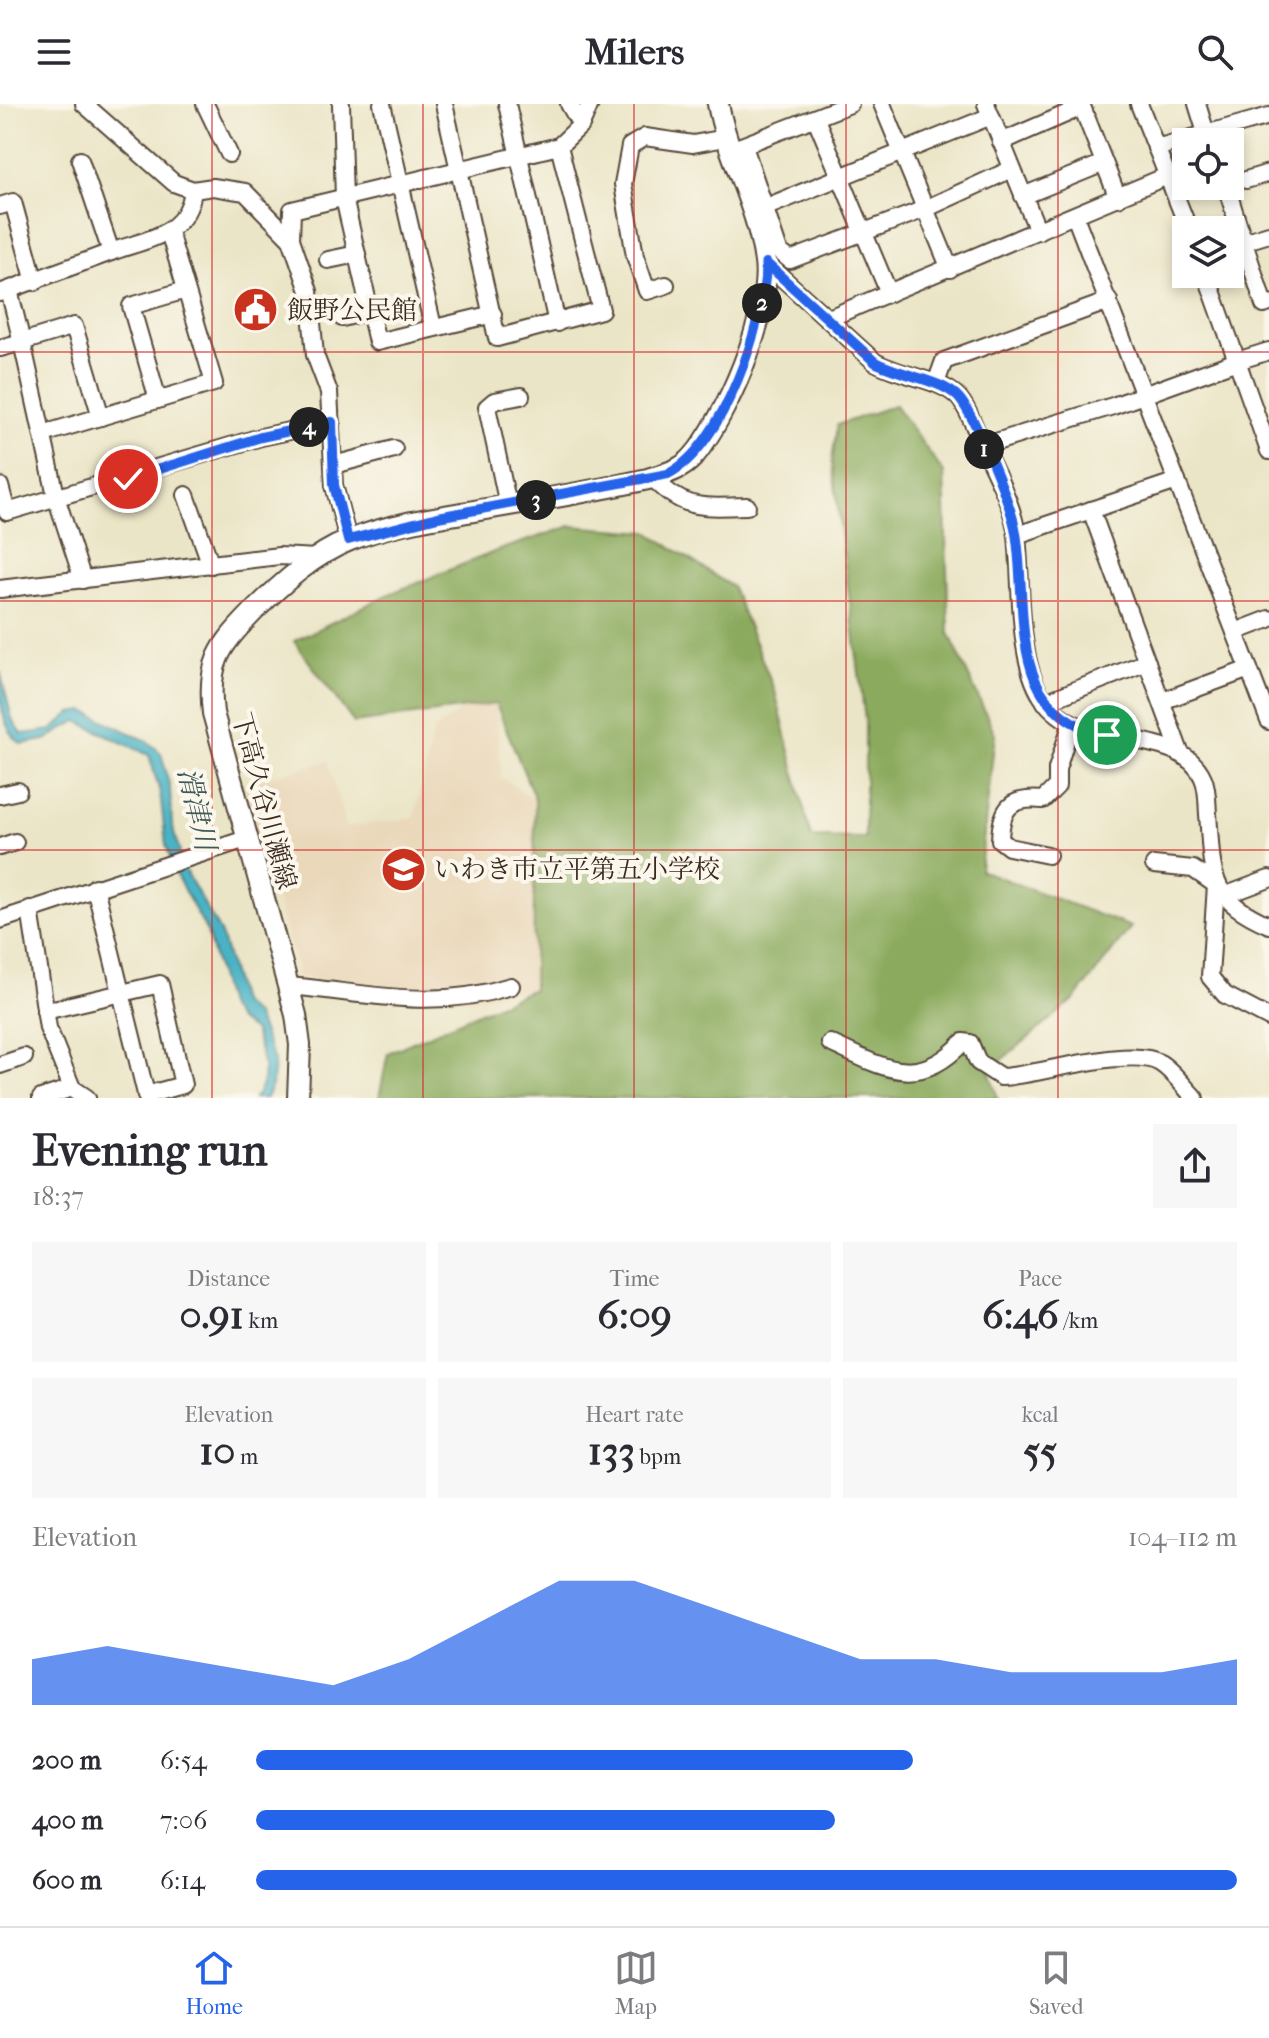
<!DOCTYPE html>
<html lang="en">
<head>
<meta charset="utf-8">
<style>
  body { margin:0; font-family:"IM FELL French Canon","Noto Serif JP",serif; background:#f7f7f7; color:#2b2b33; height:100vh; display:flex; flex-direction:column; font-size:30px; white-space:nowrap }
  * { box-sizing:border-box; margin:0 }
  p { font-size:26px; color:#7c7c81 }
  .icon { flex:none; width:44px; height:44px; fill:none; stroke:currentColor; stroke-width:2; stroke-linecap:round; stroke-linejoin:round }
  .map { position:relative; height:994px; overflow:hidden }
  .details { display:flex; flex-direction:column; background:#fff; flex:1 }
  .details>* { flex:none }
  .fabs { position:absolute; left:1172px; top:24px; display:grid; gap:16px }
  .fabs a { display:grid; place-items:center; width:72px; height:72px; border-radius:0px; background:#fff; box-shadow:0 4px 12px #0003; font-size:40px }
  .pin { position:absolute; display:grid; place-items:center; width:68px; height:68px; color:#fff; margin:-34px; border:4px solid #fff; border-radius:50%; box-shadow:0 2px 8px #0007 }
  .km { position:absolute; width:40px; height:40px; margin:-20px; border-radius:50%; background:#222; color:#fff; font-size:22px; line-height:40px; text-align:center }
  .round { display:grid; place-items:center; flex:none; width:84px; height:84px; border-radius:0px; background:#f7f7f7 }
  .headline { display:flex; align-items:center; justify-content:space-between; height:136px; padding:0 32px }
  h1 { font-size:44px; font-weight:800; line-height:60px }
  .figures { display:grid; grid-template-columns:repeat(3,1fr); gap:12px; height:136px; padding:8px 32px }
  .figures div { display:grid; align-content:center; border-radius:0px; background:#f7f7f7; text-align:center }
  .figures b { font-size:40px; font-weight:800 }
  .figures small { font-size:22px; font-weight:400 }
  .figures p { font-size:22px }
  .chart { height:224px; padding:16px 32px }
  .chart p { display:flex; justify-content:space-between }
  .chart svg { width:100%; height:144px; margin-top:8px; fill:#2563eb; opacity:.7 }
  ul { padding:0 32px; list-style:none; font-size:26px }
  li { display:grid; grid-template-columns:128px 96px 1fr; align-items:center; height:60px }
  li i { height:20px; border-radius:10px; background:#2563eb }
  header { display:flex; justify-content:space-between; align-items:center; height:104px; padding:0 32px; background:#fff; font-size:36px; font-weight:800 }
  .menu { display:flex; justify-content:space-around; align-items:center; height:112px; border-top:2px solid #e1e1e2; background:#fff; font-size:22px; color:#7c7c81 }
  .menu a { display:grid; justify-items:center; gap:4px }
  .menu .on { color:#2563eb }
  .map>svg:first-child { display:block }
  .built { fill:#ead8ba }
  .forest { fill:#8baa5d; stroke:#636a3e; stroke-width:2 }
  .water { fill:#48b3c5; stroke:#426e72; stroke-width:2 }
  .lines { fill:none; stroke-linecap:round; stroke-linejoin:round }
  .minor-casing { stroke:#554637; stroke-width:20 }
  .major-casing { stroke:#554637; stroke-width:24 }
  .minor { stroke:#fff; stroke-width:16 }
  .major { stroke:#fff; stroke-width:20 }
  .route-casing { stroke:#fff; stroke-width:16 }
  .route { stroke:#2563eb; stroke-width:10 }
  .grid { fill:none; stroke:#d62828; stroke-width:2; stroke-opacity:0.55 }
  .labels { text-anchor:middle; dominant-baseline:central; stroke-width:8; stroke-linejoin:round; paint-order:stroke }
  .poi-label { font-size:26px; fill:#3b2a1e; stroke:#fbf7ec; text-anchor:start }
  .street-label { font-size:26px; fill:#3b2a1e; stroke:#fbf7ec }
  .water-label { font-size:28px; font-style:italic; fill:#405a58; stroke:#fbf7ec }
</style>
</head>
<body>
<header><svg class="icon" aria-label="menu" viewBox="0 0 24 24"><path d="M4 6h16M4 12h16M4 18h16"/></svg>Milers<svg class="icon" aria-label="search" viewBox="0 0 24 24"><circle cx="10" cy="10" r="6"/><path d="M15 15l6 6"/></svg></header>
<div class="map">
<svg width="1269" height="994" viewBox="0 0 1269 994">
  <rect width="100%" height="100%" fill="#fbf7ec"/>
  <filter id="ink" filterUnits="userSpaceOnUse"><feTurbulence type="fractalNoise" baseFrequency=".0125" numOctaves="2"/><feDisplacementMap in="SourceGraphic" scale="16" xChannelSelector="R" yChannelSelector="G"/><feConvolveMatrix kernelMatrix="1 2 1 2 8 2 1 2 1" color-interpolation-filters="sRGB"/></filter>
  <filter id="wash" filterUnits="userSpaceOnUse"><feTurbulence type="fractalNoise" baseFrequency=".006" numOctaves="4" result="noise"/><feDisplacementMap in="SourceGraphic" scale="32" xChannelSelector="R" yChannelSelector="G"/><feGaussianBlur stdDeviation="1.8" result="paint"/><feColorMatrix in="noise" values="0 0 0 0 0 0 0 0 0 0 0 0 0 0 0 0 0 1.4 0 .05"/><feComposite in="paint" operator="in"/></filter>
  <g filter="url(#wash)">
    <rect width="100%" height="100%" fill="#ebe5c7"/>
    <path class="built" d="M469,600H496L501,673L535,695L538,732L533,885L461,895L299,873L244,680L328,657L346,723L414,714L434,626Z"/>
    <path class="forest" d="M895,301L944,369L949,529L995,630L980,766L1131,823L1075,895L989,967L998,994H379L388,949L533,885L535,695L496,600L354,619L294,537L387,491L499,446L571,422L648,428L732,483L775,587L811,733L865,734V616L832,357L837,321Z"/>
    <path class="water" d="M0,567L12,615L22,630L52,626L71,609L85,607L147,637L161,649L170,684L172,722L185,766L221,830L240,898L256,912L274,957L272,980L266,994H254C272,975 260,949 254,927L238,917L227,901L207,828L176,771L166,741L160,688L149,651L77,617L45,636L21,640C0,623 0,594 0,567Z"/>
  </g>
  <g filter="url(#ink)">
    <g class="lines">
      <defs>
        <g id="minor">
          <path d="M84,0L174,79L193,86L213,83L245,88L291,135L309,187L315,251L329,288L334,381L348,436"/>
          <path d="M205,0L229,50"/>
          <path d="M341,0L344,94L377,238L493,210"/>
          <path d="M382,0L433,223"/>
          <path d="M444,0L497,234L601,206L559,42"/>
          <path d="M507,0L557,219"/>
          <path d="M569,0L581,21"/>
          <path d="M882,0L950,165"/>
          <path d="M986,0L1038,127"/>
          <path d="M1081,0L1118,94"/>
          <path d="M1139,0L1189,126"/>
          <path d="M1197,0L1206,29"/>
          <path d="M816,15L889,189"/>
          <path d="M1001,38L1082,3"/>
          <path d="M744,42L779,147L790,156L925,105L1012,65"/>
          <path d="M736,44L850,0"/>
          <path d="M1156,44L1269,12"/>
          <path d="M80,56L111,148C147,135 188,131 193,86"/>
          <path d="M1246,76L1269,69"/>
          <path d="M1226,82L1264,201L1269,199"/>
          <path d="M1023,92L1104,59"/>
          <path d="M0,102L13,98L35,178"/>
          <path d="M754,108L991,12"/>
          <path d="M1075,112L1269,617"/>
          <path d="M291,135L292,106L559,42L581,21L590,0"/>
          <path d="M1230,142L1269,130"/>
          <path d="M328,156L357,150"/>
          <path d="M766,159L875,258C900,272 941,275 958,293C969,305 976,328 983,342C996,371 1013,400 1017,432C1022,477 1017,556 1042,593C1080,651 1179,619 1203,674C1208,685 1207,699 1208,710C1213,771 1207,794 1269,821"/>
          <path d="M1206,170L1237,257L1269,247"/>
          <path d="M666,181L647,187L635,152L623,80L630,42L645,33L693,40L725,34"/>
          <path d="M0,189L111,148"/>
          <path d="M342,214L370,207"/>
          <path d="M829,214L1167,72"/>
          <path d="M0,244L22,238L9,186"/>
          <path d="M936,279L944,257L1109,197"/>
          <path d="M158,296L131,202L186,186"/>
          <path d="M43,330L214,279L169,128"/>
          <path d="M983,342L1113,302L1237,257L1269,347"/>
          <path d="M334,361L394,345"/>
          <path d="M653,374C684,407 704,403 747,402"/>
          <path d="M0,382L7,408L261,333L332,318"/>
          <path d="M186,391L211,461"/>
          <path d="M508,401L487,303L494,297L521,292"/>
          <path d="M1091,406L1180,648"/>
          <path d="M1017,431L1177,377"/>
          <path d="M83,476L57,396L22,238L74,222L101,313"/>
          <path d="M0,485L279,452L317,454"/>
          <path d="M1235,528L1269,515"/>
          <path d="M1162,597L1249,565"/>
          <path d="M1045,598L1147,558"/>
          <path d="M0,691L18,687"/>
          <path d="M0,743L15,738"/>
          <path d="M1048,751L1009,743L1000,736C1001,703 1011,693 1043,696L1057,682V665L1071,621"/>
          <path d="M1154,761L1193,765L1216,781L1210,873L1225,891L1269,914"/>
          <path d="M95,783L147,994"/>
          <path d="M1224,792L1269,775"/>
          <path d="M30,805L48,924L72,984L87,994"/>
          <path d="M0,816L246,735"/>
          <path d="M289,882C369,889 432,907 511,882"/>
          <path d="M45,907L160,880L183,981L146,991"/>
          <path d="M830,939C881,962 917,988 963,938L970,939L978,958L1001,973C1036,972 1131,941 1160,959C1173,967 1184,983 1195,994"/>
          <path d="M0,961L24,953"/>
          <path d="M41,994L72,984"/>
        </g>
        <path id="major" d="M298,994L300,941L296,911L213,609C207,559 219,543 253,508C280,481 314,450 350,436C390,420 433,414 474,407C532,397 591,388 648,375C663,370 680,367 692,354C725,317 772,208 765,158C758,103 728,54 718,0"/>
      </defs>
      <use href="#minor" class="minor-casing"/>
      <use href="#major" class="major-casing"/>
      <use href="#minor" class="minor"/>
      <use href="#major" class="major"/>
    </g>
  </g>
  <g class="lines" filter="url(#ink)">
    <defs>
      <path id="route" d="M128,375L261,333L332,318L334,381L348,436L438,413L668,370C723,343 765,218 766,159L875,258C899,271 943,276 959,294C976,314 1012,402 1016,429C1029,509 1004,609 1107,631"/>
    </defs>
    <use href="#route" class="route-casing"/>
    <use href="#route" class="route"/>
  </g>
  <path class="grid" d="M212,0V994M423,0V994M634,0V994M846,0V994M1058,0V994M0,248H1269M0,497H1269M0,746H1269"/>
  <defs>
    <symbol id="civic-disc" viewBox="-11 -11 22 22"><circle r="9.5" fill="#c8321e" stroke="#fbf7ec"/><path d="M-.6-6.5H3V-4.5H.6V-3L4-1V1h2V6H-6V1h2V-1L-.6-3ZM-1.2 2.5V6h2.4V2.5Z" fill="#fff"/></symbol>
    <symbol id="school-disc" viewBox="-11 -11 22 22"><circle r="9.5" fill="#c8321e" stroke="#fbf7ec"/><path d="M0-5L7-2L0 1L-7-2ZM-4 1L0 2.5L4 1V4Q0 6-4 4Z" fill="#fff"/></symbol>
  </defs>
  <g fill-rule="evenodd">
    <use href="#civic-disc" x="230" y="180" width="51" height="51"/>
    <use href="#school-disc" x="378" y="740" width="51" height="51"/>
  </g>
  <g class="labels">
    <g class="poi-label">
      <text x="287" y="206">飯野公民館</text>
      <text x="434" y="765">いわき市立平第五小学校</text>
    </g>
    <g class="street-label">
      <text transform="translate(264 697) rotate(75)">下高久谷川瀬線</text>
    </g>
    <g class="water-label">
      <text transform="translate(197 705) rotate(77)">滑津川</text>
    </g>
  </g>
</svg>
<div class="fabs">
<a><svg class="icon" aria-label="locate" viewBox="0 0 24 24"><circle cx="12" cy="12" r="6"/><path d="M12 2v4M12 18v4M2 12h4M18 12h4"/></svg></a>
<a><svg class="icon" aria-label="layers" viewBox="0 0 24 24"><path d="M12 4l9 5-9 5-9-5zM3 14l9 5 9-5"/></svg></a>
</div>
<div class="pin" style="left:1107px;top:631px;background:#1e9e55"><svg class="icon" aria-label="arrive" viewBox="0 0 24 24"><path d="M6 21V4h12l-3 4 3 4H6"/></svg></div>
<div class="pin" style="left:128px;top:375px;background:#d93025"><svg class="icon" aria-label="check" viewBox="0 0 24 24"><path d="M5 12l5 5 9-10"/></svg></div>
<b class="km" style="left:984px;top:345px">1</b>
<b class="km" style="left:762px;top:199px">2</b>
<b class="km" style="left:536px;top:396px">3</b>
<b class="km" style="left:309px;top:323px">4</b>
</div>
<section class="details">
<div class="headline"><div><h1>Evening run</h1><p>18:37</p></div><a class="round"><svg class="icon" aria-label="share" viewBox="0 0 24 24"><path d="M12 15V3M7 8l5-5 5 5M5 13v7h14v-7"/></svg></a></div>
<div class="figures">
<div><p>Distance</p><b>0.91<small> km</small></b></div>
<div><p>Time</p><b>6:09</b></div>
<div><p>Pace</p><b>6:46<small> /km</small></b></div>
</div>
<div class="figures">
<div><p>Elevation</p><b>10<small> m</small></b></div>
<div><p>Heart rate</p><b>133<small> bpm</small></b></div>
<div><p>kcal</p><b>55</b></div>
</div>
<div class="chart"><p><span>Elevation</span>104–112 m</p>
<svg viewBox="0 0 160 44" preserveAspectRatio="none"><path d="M0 44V30L10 26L20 30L30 34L40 38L50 30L60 18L70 6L80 6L90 14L100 22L110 30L120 30L130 34L140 34L150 34L160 30V44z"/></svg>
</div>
<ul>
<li><b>200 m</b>6:54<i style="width:67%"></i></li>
<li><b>400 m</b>7:06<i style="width:59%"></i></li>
<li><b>600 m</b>6:14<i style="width:100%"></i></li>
</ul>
</section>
<nav class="menu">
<a class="on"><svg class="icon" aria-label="home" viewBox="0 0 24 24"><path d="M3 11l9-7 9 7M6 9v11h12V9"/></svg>Home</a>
<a><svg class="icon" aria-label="map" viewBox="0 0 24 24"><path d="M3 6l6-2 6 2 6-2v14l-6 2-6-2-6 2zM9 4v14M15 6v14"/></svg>Map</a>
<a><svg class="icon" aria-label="saved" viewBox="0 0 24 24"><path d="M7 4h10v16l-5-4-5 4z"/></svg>Saved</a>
</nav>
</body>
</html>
